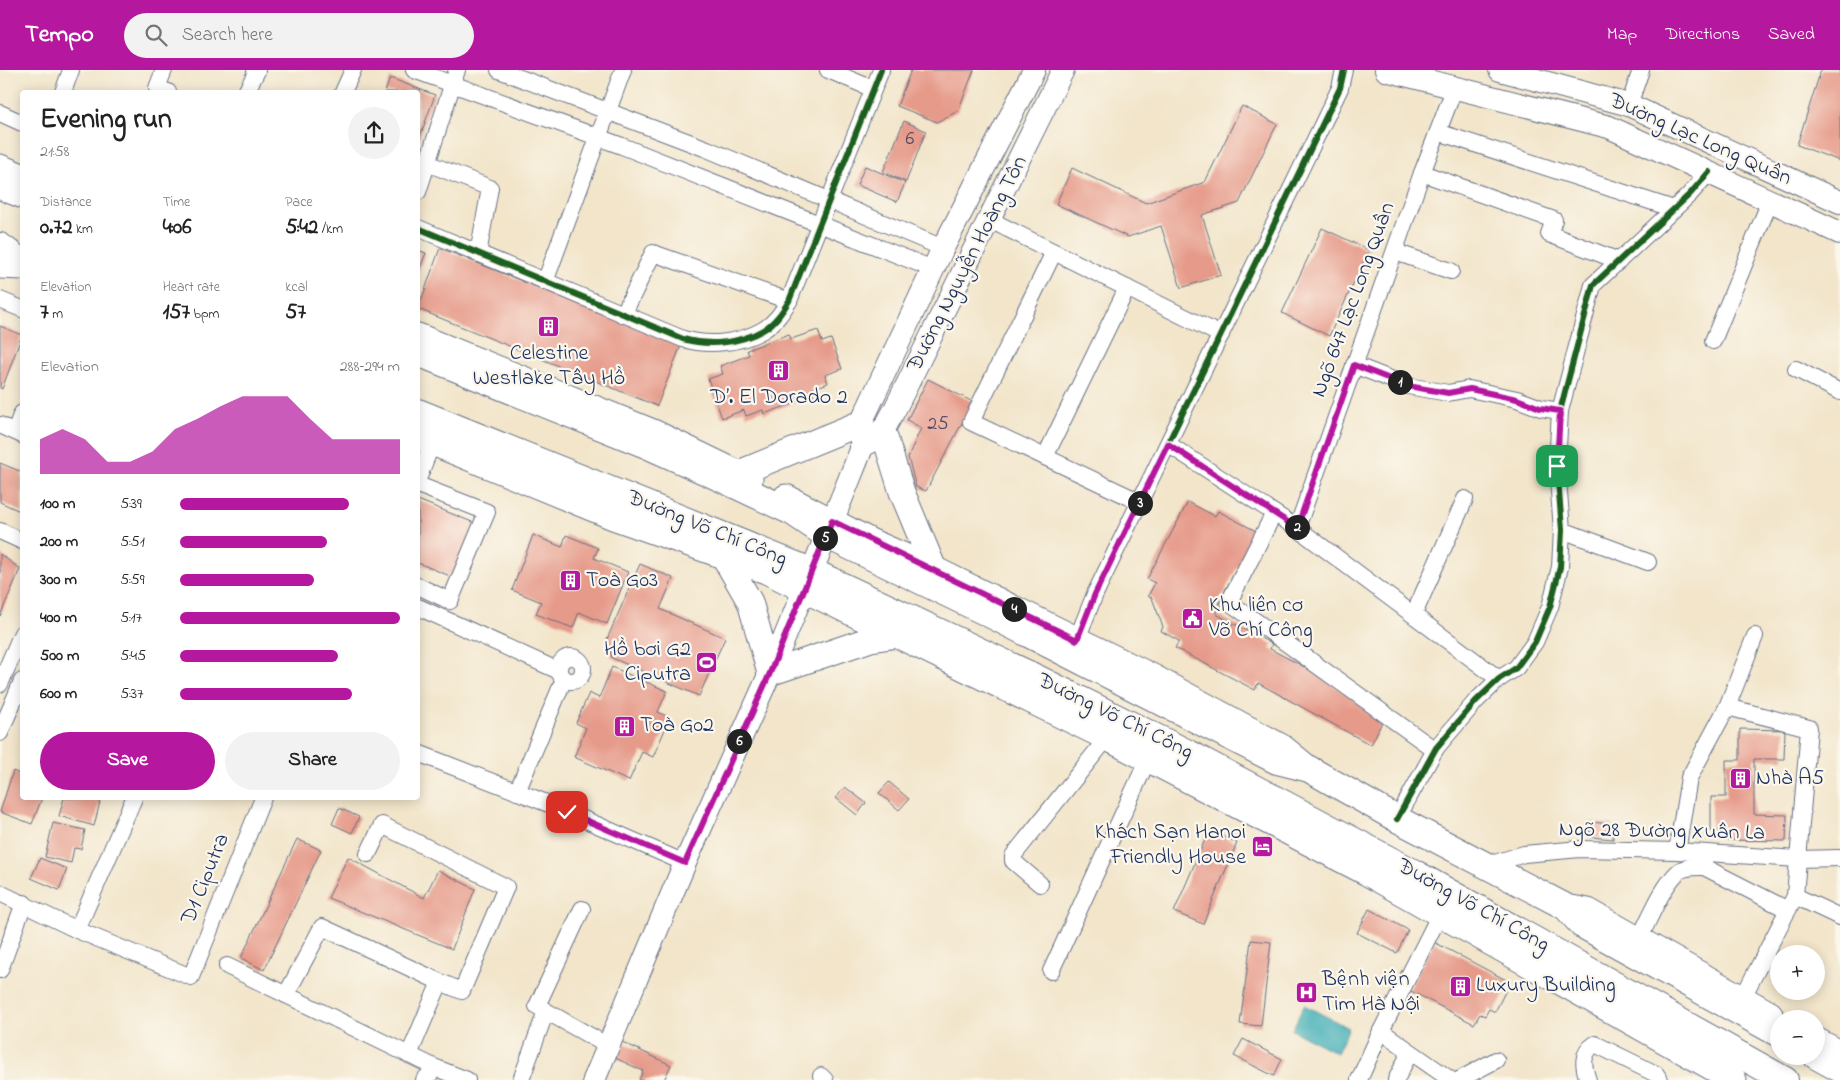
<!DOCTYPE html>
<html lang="en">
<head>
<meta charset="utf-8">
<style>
  body { margin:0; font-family:"Indie Flower",sans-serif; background:#f2f2f2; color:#222; height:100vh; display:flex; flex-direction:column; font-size:19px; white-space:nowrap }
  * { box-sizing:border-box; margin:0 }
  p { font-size:16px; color:#767676 }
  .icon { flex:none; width:28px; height:28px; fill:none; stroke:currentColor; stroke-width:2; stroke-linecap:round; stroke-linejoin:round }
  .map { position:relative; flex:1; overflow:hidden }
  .side { position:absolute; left:20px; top:20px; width:400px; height:710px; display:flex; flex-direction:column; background:#fff; border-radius:5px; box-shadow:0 2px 12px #0003 }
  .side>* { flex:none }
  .fabs { position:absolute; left:1770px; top:875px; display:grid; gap:10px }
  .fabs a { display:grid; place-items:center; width:55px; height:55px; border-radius:50%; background:#fff; box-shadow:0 2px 12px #0003; font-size:25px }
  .pin { position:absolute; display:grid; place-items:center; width:42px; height:42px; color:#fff; margin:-21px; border-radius:10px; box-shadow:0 2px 8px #0006 }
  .km { position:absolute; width:25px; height:25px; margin:-12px; border-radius:50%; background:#222; color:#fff; font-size:14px; line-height:25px; text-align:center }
  .round { display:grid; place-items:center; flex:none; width:52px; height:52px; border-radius:26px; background:#f2f2f2 }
  .overview { display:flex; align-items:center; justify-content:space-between; height:85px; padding:0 20px }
  h1 { font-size:28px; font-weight:800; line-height:38px }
  .metrics { display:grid; grid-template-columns:repeat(3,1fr); gap:8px; height:85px; padding:5px 20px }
  .metrics div { display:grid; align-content:center }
  .metrics b { font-size:21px; font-weight:800 }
  .metrics small { font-size:14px; font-weight:400 }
  .metrics p { font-size:14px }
  .chart { height:140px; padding:10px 20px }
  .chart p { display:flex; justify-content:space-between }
  .chart svg { width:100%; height:90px; margin-top:5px; fill:#b5179e; opacity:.7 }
  .action { display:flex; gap:10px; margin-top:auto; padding:10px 20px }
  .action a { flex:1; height:58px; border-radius:30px; background:#b5179e; color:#fff; font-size:20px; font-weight:800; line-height:58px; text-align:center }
  .action a+a { background:#f2f2f2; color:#222 }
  ul { padding:0 20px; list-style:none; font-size:16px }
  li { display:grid; grid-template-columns:80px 60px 1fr; align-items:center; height:38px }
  li i { height:12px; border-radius:6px; background:#b5179e }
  header { display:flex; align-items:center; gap:30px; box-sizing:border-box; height:70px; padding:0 25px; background:#b5179e; color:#fff }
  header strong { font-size:24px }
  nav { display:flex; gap:28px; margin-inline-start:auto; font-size:18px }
  .search { width:350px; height:45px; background:#f2f2f2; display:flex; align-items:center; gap:12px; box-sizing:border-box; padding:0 18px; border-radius:28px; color:#767676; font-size:19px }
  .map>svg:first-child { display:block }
  .water { fill:#3cadb5; stroke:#2c6e8a }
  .building { fill:#e69a89 }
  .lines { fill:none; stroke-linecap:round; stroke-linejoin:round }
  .minor-casing { stroke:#666f84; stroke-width:18 }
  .secondary-casing { stroke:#666f84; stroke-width:24 }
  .primary-casing { stroke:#666f84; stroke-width:27 }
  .trunk-casing { stroke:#666f84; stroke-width:28 }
  .minor { stroke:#fff; stroke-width:16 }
  .secondary { stroke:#fff; stroke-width:22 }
  .primary { stroke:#fff; stroke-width:25 }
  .trunk { stroke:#fff; stroke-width:26 }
  .cycleway-casing { stroke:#fbf7ec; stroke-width:9 }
  .cycleway { stroke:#1b5e20; stroke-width:6 }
  .route-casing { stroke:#fff; stroke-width:10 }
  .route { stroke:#b5179e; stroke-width:6 }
  .labels { text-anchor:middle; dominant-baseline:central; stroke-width:4.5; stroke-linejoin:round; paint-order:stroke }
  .number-label { font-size:20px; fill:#4e4a69 }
  .street-label { font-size:22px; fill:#1b2f5e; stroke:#fbf7ec }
  .poi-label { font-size:22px; fill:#1b2f5e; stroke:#fbf7ec; text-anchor:start }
</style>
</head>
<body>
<header>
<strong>Tempo</strong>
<div class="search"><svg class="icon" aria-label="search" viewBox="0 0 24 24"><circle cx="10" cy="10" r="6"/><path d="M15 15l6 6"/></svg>Search here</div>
<nav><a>Map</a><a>Directions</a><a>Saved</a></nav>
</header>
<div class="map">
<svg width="1840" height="1010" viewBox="0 0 1840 1010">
  <rect width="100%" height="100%" fill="#fbf7ec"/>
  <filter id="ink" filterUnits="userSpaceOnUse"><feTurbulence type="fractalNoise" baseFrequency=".02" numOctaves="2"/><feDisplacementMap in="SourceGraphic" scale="10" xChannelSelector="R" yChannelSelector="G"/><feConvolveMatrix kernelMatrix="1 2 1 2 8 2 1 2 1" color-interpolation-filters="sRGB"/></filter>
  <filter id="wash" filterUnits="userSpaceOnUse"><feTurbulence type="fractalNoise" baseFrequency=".0096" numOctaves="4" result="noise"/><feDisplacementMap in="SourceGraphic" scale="20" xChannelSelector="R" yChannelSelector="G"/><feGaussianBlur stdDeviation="1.12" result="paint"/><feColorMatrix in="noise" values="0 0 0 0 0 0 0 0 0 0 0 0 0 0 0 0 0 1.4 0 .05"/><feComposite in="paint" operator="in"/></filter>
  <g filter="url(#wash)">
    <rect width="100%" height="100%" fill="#f2e5ca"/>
    <path class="water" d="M1304,935L1349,958L1337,983L1292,960Z"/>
    <g id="blocks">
      <g class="building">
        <path d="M911,0H974L958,41L937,52L897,36Z"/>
        <path d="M1821,0H1840V91L1797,75Z"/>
        <path d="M390,8L435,25L418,72V22H385Z"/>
        <path d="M1242,36L1277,54L1239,133L1202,145L1221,205L1181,218L1161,156L1128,167L1056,134L1072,98L1146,133L1205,112Z"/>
        <path d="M904,51L926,61L906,112L883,102Z"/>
        <path d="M865,96L905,113L897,132L857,115Z"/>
        <path d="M1322,158L1369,180L1329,266L1282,243Z"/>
        <path d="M440,178L681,275L657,336L418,239Z"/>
        <path d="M418,180L426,183L418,203Z"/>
        <path d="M0,256L22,265L2,319L0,318Z"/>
        <path d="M818,260L822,272L831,269L842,299L825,305L828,313L812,319L814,326L764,344L763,340L746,346L744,340L722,348L708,309L723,304L720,296L749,285L747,280L789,264L791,269Z"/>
        <path d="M928,309L973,332L926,421L916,417L908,387L921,358L907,350Z"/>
        <path d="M0,393L22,402V442L0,432Z"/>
        <path d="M418,430L477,454L455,508L418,493Z"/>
        <path d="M1188,432L1215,446L1218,441L1256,461L1215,540L1217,541L1216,544L1272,574L1270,579L1316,603L1383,650L1371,675L1258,613L1255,620L1175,578L1179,571L1161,561L1163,557L1152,528L1148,526L1155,513L1147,509Z"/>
        <path d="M533,465L562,477L566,465L598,478L594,488L628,502L607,554L579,542L573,558L536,544L541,532L512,520Z"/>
        <path d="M0,484L20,499L0,546Z"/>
        <path d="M640,494L673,508L660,539L725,568L699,626L612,588L607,569Z"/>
        <path d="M612,597L667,621L658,642L670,648L653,687L642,682L629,711L574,687L586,658L576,653L589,623L599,628Z"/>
        <path d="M1740,659L1785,660L1784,689H1754V744L1787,745L1786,771L1726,770L1722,761H1711V727H1726V690H1740Z"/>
        <path d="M13,701L22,705V728H42L32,754L0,742Z"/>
        <path d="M889,712L909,729L899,740L879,723Z"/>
        <path d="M845,717L866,733L857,745L836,728Z"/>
        <path d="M64,728H101L94,756L59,746Z"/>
        <path d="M339,738L359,747L352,763L332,754Z"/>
        <path d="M1589,752L1613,754V769L1590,767Z"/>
        <path d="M53,753L85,760L81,779L74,778L71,793L45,787Z"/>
        <path d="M1209,760L1237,773L1203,854L1174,842Z"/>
        <path d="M297,769L321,780L264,900L241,888Z"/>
        <path d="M348,787L424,828L438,800L475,819L452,879L328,828Z"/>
        <path d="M40,788L67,799L59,820L31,808Z"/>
        <path d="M1369,839L1408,860L1397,883L1357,863Z"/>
        <path d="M1251,870L1271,872L1261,956L1240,954Z"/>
        <path d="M1434,872L1510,912L1495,942L1489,939L1485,946L1480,944L1474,954L1409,920Z"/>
        <path d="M1243,969L1282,989L1274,1006L1234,986Z"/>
        <path d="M618,970L671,995L664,1010H639L643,1001L611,986Z"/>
      </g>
    </g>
  </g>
  <g filter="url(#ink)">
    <use href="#blocks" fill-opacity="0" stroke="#666f84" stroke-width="1"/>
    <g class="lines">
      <defs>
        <g id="minor">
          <path d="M164,0L157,18L168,22"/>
          <path d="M414,0L622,76L933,199"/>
          <path d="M499,0L707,79L943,178"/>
          <path d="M828,0L873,19"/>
          <path d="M63,22L71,0"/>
          <path d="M246,22L257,1L255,0"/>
          <path d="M343,22L353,0"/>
          <path d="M1629,35L1641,0"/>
          <path d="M0,43L22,53"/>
          <path d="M1438,62L1674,139"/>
          <path d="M427,93L490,118L478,184"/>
          <path d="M1422,103L1554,150L1549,164L1619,191"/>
          <path d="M418,122L457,0"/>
          <path d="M988,149L1221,265"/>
          <path d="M418,158L683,269C708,276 739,274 763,260C775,253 782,242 789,231L881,0"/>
          <path d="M1054,182L971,352L1140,432"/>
          <path d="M1395,182L1451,201"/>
          <path d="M545,212L623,0"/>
          <path d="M0,230L22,239"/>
          <path d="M623,245L653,183L789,231"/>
          <path d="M1713,271L1770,131"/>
          <path d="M1354,295L1408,316L1448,323L1469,319L1517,329L1541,338L1560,341"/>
          <path d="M1796,299L1840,322"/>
          <path d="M0,355L22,365"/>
          <path d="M15,361L22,343"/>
          <path d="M1168,374L1297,458L1499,609"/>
          <path d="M1045,387L1127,218"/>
          <path d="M418,409L432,373"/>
          <path d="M418,415L487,442L450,531L418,516"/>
          <path d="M1274,443L1229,532L1435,680"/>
          <path d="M1297,458L1422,103L1455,17"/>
          <path d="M1562,460L1648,492"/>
          <path d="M0,461L22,471"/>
          <path d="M418,537L559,601"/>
          <path d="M1414,544L1465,429"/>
          <path d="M1077,569L1095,524L1340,18L1344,0"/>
          <circle cx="571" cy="599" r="12"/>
          <path d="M0,614L22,563"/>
          <path d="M0,663L22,611"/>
          <path d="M418,683L549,734L685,793"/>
          <path d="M517,722L564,609"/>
          <path d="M1397,749L1436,678L1476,631L1499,609L1516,598L1535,572L1550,537L1560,497L1562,460L1557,396L1560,341L1593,215L1690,124L1709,102"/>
          <path d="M1677,781L1689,708L1727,637"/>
          <path d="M368,784L382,755L506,817L462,921L440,912"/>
          <path d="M1485,796L1524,784L1580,779L1677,781L1797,789L1840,788"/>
          <path d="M1040,814L1013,791V786L1107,668"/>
          <path d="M0,823L77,860L191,907L263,728"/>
          <path d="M1795,826L1840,847"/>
          <path d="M582,839L537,936L608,976"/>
          <path d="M1440,844L1381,961L1451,1010"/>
          <path d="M77,860L134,728"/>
          <path d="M1639,869C1649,850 1662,817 1678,802C1685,796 1696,797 1704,797L1788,840"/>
          <path d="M227,896L436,998"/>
          <path d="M0,900L24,833"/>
          <path d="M1051,901L1148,689"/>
          <path d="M286,925L322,857L440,912L409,985"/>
          <path d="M1742,929L1795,826L1809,658L1727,637L1755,566"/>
          <path d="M821,1006L825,1010"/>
          <path d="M424,1010L436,998L467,1010"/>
          <path d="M521,1010L546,941"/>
          <path d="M1359,1010L1381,961"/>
          <path d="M1396,1010L1410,982"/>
          <path d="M1459,1010L1496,990"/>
          <path d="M1588,1010C1583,996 1581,983 1595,974L1656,1004L1660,1010"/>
        </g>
        <g id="secondary">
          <path d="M1386,0L1609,57L1840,163"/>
          <path d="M1500,0L1629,35L1840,132"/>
          <path d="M869,373L883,361L895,339L1063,0"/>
          <path d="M594,1010L685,793L770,603L845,420L861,380V353L943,178L1034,0"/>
        </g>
        <g id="primary">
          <path d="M0,97L22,106"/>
          <path d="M0,196L22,197"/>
          <path d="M418,266L653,362L750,409"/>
          <path d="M883,361L902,422L934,499"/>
          <path d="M418,367L613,447L766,501L1107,668L1367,803L1734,1010"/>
          <path d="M739,403L861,353"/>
          <path d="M786,427L872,472L934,499L1153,607L1282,677L1309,699"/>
          <path d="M723,485L750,532L770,603L871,569L898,565"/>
          <path d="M1566,837L1588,841L1770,944"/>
          <path d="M1816,970L1840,983"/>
        </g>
        <g id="trunk">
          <path d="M0,116L22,125"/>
          <path d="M0,176L22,192"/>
          <path d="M418,283L646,375L724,410L792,442L826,465L993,546L1277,691L1309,699L1397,749L1566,837L1582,855L1779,964"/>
          <path d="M418,342L811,501L1039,609L1194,686L1413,802L1785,1010"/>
          <path d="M1816,986L1840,999"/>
        </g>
      </defs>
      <use href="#minor" class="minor-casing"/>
      <use href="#secondary" class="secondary-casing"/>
      <use href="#primary" class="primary-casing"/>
      <use href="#trunk" class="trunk-casing"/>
      <use href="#minor" class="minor"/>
      <use href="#secondary" class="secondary"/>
      <use href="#primary" class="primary"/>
      <use href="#trunk" class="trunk"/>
      <defs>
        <g id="cycleway">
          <path d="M418,158L683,269C708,276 739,274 763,260C775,253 782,242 789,231L881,0"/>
          <path d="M1077,569L1095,524L1340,18L1344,0"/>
          <path d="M1397,749L1436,678L1476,631L1499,609L1516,598L1535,572L1550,537L1560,497L1562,460L1557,396L1560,341L1593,215L1690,124L1709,102"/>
        </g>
      </defs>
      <use href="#cycleway" class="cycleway-casing"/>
      <use href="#cycleway" class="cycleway"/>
    </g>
  </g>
  <g class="lines" filter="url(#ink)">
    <defs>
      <path id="route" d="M567,742L685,793L770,603L832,451L1077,570L1095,524L1168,374L1297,458L1354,295L1408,316L1448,323L1470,319L1517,329L1540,338L1560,341L1557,396"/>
    </defs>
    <use href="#route" class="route-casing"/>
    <use href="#route" class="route"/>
  </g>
  <defs>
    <symbol id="building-square" viewBox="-11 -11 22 22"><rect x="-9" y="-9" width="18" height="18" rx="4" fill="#b5179e" stroke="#fbf7ec"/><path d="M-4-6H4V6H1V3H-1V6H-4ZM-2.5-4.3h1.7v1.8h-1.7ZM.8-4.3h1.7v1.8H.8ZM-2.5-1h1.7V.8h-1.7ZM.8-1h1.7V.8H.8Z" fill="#fff"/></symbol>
    <symbol id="civic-square" viewBox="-11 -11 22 22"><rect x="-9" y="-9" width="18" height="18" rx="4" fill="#b5179e" stroke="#fbf7ec"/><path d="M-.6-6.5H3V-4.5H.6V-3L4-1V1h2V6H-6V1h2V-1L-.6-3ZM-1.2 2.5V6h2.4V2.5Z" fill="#fff"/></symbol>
    <symbol id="stadium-square" viewBox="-11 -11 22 22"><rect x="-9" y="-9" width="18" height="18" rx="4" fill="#b5179e" stroke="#fbf7ec"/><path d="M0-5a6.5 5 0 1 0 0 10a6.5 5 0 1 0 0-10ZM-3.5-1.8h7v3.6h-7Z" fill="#fff"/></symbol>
    <symbol id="hotel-square" viewBox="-11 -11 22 22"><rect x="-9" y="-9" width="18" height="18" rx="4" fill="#b5179e" stroke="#fbf7ec"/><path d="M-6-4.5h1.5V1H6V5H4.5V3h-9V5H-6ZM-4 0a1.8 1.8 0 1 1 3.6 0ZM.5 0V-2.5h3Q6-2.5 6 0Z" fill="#fff"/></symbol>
    <symbol id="hospital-square" viewBox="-11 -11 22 22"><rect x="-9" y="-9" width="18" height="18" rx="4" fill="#b5179e" stroke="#fbf7ec"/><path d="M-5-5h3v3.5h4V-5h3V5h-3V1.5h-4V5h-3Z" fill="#fff"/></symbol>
  </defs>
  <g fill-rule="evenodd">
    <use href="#building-square" x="536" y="244" width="25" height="25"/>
    <use href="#building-square" x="766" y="288" width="25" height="25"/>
    <use href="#building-square" x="558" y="498" width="25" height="25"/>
    <use href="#civic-square" x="1180" y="536" width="25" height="25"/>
    <use href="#stadium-square" x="694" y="580" width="25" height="25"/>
    <use href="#building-square" x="612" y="644" width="25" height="25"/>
    <use href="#building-square" x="1728" y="696" width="25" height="25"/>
    <use href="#hotel-square" x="1250" y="764" width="25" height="25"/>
    <use href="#building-square" x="1448" y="904" width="25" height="25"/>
    <use href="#hospital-square" x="1294" y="910" width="25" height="25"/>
  </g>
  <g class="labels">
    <g class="number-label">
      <text x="910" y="69">6</text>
      <text x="938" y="354">25</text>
    </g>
    <g class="street-label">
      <text transform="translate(1700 70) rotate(24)">Đường Lạc Long Quân</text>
      <text transform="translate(968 194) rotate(-63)">Đường Nguyễn Hoàng Tôn</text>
      <text transform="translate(1354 230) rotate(-70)">Ngõ 647 Lạc Long Quân</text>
      <text transform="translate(707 459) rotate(22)">Đường Võ Chí Công</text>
      <text transform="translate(1115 647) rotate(26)">Đường Võ Chí Công</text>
      <text transform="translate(1662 762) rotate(1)">Ngõ 28 Đường Xuân La</text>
      <text transform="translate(206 809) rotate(-68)">D1 Ciputra</text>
      <text transform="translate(1473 836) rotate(29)">Đường Võ Chí Công</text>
    </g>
    <g class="poi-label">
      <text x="549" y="284" text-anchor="middle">Celestine<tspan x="549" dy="25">Westlake Tây Hồ</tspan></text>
      <text x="779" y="328" text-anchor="middle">D’. El Dorado 2</text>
      <text x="586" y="511">Toà G03</text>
      <text x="1209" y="536">Khu liên cơ<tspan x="1209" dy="25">Võ Chí Công</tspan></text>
      <text x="691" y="580" text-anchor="end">Hồ bơi G2<tspan x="691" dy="25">Ciputra</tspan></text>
      <text x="640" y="656">Toà G02</text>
      <text x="1756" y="709">Nhà A5</text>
      <text x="1246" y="763" text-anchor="end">Khách Sạn Hanoi<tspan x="1246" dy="25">Friendly House</tspan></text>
      <text x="1322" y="910">Bệnh viện<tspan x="1322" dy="25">Tim Hà Nội</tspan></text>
      <text x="1476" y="916">Luxury Building</text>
    </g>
  </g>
</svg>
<div class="fabs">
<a>+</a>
<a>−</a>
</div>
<div class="pin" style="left:1557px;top:396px;background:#1e9e55"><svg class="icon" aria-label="arrive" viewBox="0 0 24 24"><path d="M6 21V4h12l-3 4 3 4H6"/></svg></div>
<div class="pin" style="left:567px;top:742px;background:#d93025"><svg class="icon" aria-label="check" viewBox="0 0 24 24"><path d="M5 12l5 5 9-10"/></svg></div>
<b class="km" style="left:1400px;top:312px">1</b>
<b class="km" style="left:1297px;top:457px">2</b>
<b class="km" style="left:1140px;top:433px">3</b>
<b class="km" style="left:1014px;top:539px">4</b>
<b class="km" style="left:825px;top:468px">5</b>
<b class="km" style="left:739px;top:671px">6</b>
<section class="side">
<div class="overview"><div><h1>Evening run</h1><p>21:58</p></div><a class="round"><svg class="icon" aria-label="share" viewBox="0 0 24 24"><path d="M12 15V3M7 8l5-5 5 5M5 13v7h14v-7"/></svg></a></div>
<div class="metrics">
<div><p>Distance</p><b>0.72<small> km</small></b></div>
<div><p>Time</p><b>4:06</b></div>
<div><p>Pace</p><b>5:42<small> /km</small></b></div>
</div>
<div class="metrics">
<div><p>Elevation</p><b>7<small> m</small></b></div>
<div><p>Heart rate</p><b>157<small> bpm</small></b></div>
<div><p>kcal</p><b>57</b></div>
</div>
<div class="chart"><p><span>Elevation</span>288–294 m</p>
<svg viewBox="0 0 160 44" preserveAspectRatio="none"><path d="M0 44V27L10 22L20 27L30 38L40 38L50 33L60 22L70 17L80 11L90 6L100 6L110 6L120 17L130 27L140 27L150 27L160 27V44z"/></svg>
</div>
<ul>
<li><b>100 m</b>5:39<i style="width:77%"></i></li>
<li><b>200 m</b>5:51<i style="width:67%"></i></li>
<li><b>300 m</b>5:59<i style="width:61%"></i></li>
<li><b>400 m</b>5:17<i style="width:100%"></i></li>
<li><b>500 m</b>5:45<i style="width:72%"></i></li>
<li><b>600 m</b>5:37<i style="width:78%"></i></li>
</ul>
<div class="action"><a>Save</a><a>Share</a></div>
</section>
</div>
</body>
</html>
